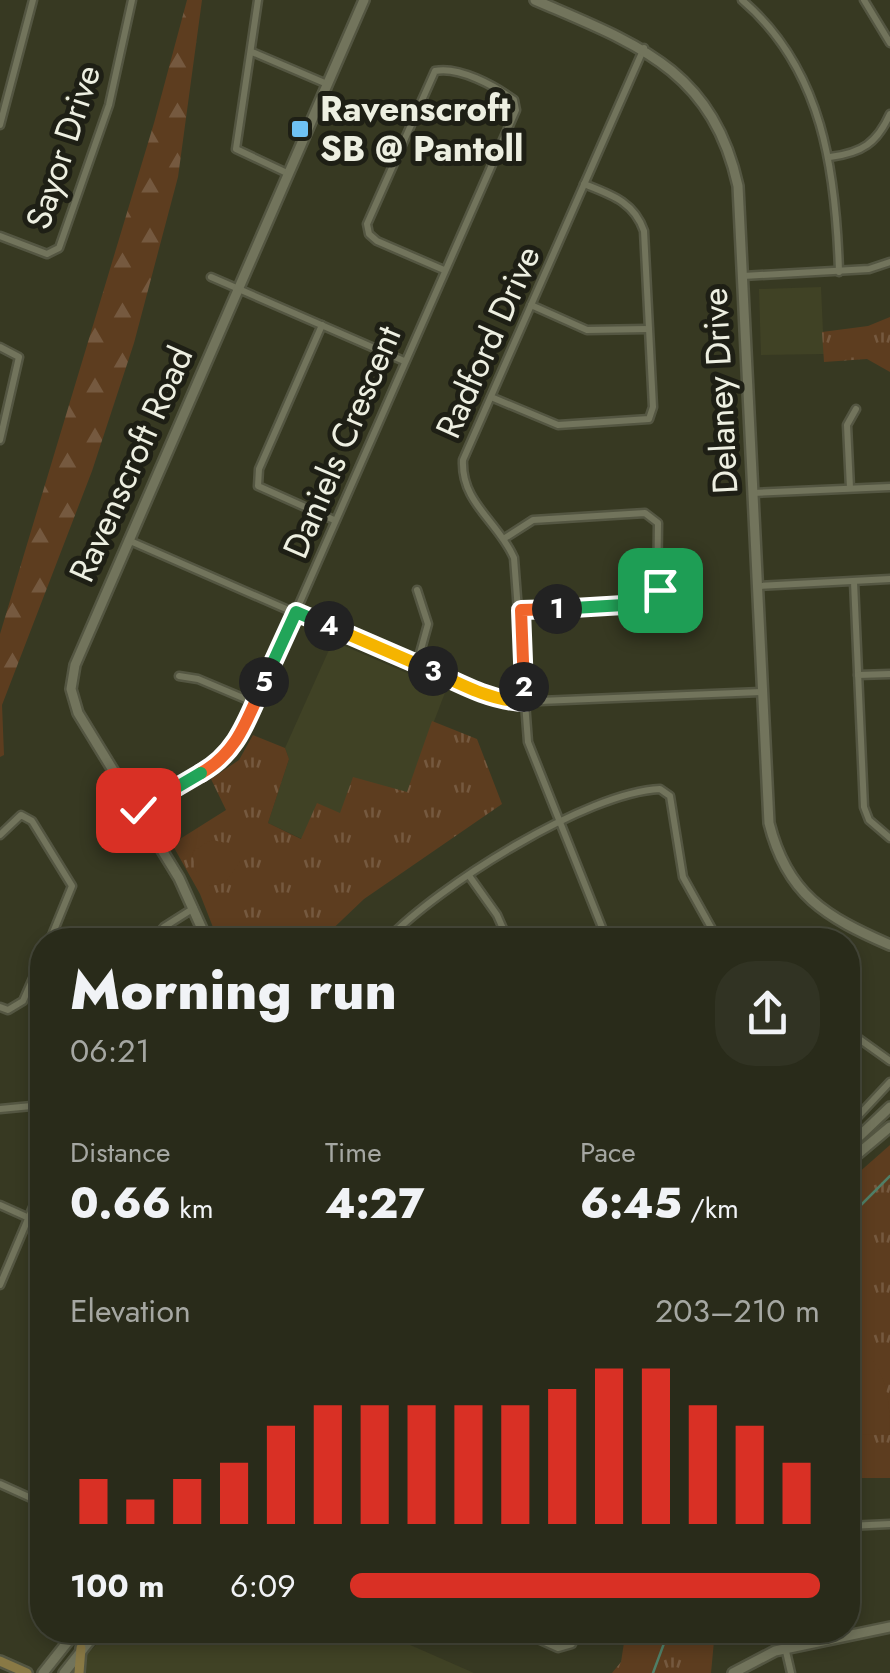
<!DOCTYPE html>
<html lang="en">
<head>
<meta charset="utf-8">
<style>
  body { margin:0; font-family:Jost,sans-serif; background:#313323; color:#f1f3f6; height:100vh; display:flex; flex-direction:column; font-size:38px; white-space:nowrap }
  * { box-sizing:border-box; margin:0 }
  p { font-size:32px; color:#a5a7a2 }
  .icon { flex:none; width:55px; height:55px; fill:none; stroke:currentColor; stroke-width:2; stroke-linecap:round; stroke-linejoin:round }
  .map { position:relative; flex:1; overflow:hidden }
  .sheet { position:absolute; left:30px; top:928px; width:830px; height:715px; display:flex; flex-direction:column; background:#292b1a; border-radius:40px; box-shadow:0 5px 15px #0003,0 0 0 2px #454739 }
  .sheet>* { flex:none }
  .pin { position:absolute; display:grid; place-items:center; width:85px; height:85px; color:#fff; margin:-42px; border-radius:20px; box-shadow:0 5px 15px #0006 }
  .km { position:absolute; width:50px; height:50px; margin:-25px; border-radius:50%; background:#222; color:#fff; font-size:28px; line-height:50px; text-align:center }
  .round { display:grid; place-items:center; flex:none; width:105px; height:105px; border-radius:40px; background:#313323 }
  .head { display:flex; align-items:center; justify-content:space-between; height:170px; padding:0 40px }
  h1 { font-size:55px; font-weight:800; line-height:75px }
  .figures { display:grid; grid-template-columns:repeat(3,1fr); gap:15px; height:170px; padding:10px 40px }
  .figures div { display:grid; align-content:center }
  .figures b { font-size:42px; font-weight:800 }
  .figures small { font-size:28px; font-weight:400 }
  .figures p { font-size:28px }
  .chart { height:280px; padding:20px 40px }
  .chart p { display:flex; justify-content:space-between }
  .chart svg { width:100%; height:180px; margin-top:10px; stroke:#d93025; stroke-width:6 }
  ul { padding:0 40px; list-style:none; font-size:32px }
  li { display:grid; grid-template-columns:160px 120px 1fr; align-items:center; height:75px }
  li i { height:25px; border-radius:12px; background:#d93025 }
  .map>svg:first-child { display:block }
  .built { fill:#404225 }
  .forest { fill:url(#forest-firs) }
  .park { fill:url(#park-tufts) }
  .pitch { fill:#5d3d1f }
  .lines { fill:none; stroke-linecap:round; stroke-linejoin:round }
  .stream { stroke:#4f7f67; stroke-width:2.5 }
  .street-casing { stroke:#545642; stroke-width:11 }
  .secondary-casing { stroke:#545642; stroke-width:14 }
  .primary-casing { stroke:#545642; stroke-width:14 }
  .street { stroke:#72745c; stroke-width:6 }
  .secondary { stroke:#72745c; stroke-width:9 }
  .primary { stroke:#897945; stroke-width:9 }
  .split-1-casing { stroke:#fff; stroke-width:20 }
  .split-2-casing { stroke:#fff; stroke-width:20 }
  .split-3-casing { stroke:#fff; stroke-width:20 }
  .split-4-casing { stroke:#fff; stroke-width:20 }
  .split-5-casing { stroke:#fff; stroke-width:20 }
  .split-6-casing { stroke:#fff; stroke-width:20 }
  .split-7-casing { stroke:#fff; stroke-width:20 }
  .split-1 { stroke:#22a559; stroke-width:12 }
  .split-2 { stroke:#f0652b; stroke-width:12 }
  .split-3 { stroke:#f5b400; stroke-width:12 }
  .split-4 { stroke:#f5b400; stroke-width:12 }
  .split-5 { stroke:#22a559; stroke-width:12 }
  .split-6 { stroke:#f0652b; stroke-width:12 }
  .split-7 { stroke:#22a559; stroke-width:12 }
  .poi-dot { fill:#6ec2f4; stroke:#1e1f15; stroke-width:4 }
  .labels { text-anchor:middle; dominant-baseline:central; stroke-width:10; stroke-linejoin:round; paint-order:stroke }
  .poi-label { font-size:35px; font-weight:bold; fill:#edefe1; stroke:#1e1f15; text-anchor:start }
  .street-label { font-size:35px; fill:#edefe1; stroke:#1e1f15 }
</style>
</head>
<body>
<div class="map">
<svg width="890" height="1673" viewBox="0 0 890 1673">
  <defs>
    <pattern id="forest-firs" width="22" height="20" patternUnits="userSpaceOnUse" patternTransform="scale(2.5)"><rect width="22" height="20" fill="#5d3d1f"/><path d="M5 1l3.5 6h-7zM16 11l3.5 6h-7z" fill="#75593f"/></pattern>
    <pattern id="park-tufts" width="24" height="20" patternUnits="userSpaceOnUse" patternTransform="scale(2.5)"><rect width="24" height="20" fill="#5d3d1f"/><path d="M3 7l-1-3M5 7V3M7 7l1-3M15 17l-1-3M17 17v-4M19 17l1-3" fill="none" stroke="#75593f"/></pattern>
  </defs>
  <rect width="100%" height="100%" fill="#373922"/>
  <g class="built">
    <path d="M821,287L824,354L761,355L759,289Z"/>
    <path d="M333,641L446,690L407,792L340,814L302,839L268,823L289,759L285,748Z"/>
    <path d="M110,1630H392L408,1644L474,1673H81L82,1660Z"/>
  </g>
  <path class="forest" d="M187,0H202L178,177L134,343L92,471L2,705L4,755L0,757V634L154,123Z"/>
  <g class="park">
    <path d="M890,317V372L867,359L824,362L822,332L868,326Z"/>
    <path d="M432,721L477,739L502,804L364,899L321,940H218L200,894L172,844L226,810L211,779L239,760L253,735L285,748L289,759L268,823L301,839L317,803L340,813L353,777L407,792Z"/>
    <path d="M890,1145V1478H848V1182Z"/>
    <path d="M626,1630H715L711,1673H612L621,1662Z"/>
  </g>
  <g class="pitch">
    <path d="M211,840L222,842L240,862L225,883L210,886L196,871L192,852Z"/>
    <path d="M848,1337C885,1362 890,1392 890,1435L848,1434Z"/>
  </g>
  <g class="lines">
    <g class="stream">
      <path d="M848,1218L890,1176"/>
      <path d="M653,1673L669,1630"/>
    </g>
    <defs>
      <g id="street">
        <path d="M258,0L236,149L289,174"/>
        <path d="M742,0C823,69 836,172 839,272"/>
        <path d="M864,0L890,43"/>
        <path d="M252,52L327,84"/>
        <path d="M0,125L33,0"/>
        <path d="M830,157C862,153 877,143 890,114"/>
        <path d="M0,236L47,254L59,248L109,105L132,0"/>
        <path d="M743,276L869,269L890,262"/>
        <path d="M211,277L404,361"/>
        <path d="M531,305L587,330L648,329"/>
        <path d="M322,325L259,469L258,486L334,520"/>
        <path d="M0,347L19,357L0,440"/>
        <path d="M491,397L558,425L649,419L653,407L644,231C634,202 612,195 584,184"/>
        <path d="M850,488L847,425L856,409"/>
        <path d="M753,493L890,487"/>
        <path d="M505,538L533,520L645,513L658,523L657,603L521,610"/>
        <path d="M128,540L478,693L515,702L761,692"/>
        <path d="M854,582L864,807L869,820L890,838"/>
        <path d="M758,586L890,579"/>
        <path d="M417,590L428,624L417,664"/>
        <path d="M858,675L890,674"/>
        <path d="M179,676L198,679L255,703"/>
        <path d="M138,810L216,765L240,739L516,110L514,100C495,86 459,66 435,71L367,224L369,234L377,241L444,270"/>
        <path d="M0,835L21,815L32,821L72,886L50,940"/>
        <path d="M470,877L497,915L508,940"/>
        <path d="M153,940L164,927L194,908"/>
        <path d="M387,940C438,886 587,792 660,789L670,796L683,877L718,940"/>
        <path d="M607,940L528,742L514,558C498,521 461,503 463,460L644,48"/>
        <path d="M0,1007L8,1010L23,1001L42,958"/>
        <path d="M848,1031L890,1061"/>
        <path d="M38,1107L42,1126"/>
        <path d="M0,1109L42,1105"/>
        <path d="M848,1127L890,1082"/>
        <path d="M0,1205L29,1218"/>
        <path d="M0,1285L42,1186"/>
        <path d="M0,1484L42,1503"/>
        <path d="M848,1526L890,1524"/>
        <path d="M518,1630L558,1648L572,1644L576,1630"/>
        <path d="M781,1630L791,1673"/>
      </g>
      <g id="secondary">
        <path d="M535,0C634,43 712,68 738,186L769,823C787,895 826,917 890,945"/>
        <path d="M207,940L179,878L78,713L71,689L75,665L364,0"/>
        <path d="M848,1147L890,1107"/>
        <path d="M848,1162L890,1127"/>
        <path d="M43,1673L77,1630"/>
        <path d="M64,1673L98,1630"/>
        <path d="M733,1673L775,1651L890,1627"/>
      </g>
      <g id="primary">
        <path d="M0,1661L27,1673"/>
        <path d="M79,1673L81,1648"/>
      </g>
    </defs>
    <use href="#street" class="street-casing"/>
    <use href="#secondary" class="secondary-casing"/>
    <use href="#primary" class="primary-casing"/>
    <use href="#street" class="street"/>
    <use href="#secondary" class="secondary"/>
    <use href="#primary" class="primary"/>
  </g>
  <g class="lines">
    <defs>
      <path id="split-1" d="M557,609L657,603L660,590"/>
      <path id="split-2" d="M524,687L521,610L557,609"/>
      <path id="split-3" d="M433,671C462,685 492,701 525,702L524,687"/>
      <path id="split-4" d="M329,626L433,671"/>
      <path id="split-5" d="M264,682L296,612L329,626"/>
      <path id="split-6" d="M201,773C238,752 247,719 264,682"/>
      <path id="split-7" d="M138,810L201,773"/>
    </defs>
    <use href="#split-1" class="split-1-casing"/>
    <use href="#split-2" class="split-2-casing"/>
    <use href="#split-3" class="split-3-casing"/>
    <use href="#split-4" class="split-4-casing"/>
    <use href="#split-5" class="split-5-casing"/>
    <use href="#split-6" class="split-6-casing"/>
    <use href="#split-7" class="split-7-casing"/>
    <use href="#split-1" class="split-1"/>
    <use href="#split-2" class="split-2"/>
    <use href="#split-3" class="split-3"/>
    <use href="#split-4" class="split-4"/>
    <use href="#split-5" class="split-5"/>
    <use href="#split-6" class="split-6"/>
    <use href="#split-7" class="split-7"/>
  </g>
  <rect class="poi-dot" x="290" y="119" width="20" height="20" rx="5"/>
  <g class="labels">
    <g class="poi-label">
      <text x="320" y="109">Ravenscroft<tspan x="320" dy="40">SB @ Pantoll</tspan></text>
    </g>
    <g class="street-label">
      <text transform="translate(63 147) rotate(-72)">Sayor Drive</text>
      <text transform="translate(488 342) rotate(-66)">Radford Drive</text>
      <text transform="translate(720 391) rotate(-93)">Delaney Drive</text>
      <text transform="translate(342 442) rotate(-67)">Daniels Crescent</text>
      <text transform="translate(131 464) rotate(-66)">Ravenscroft Road</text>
    </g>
  </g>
</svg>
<div class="pin" style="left:660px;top:590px;background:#1e9e55"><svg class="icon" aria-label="arrive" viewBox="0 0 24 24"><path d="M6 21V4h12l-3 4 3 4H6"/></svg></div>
<div class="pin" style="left:138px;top:810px;background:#d93025"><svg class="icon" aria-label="check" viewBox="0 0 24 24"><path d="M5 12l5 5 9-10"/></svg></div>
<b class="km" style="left:557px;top:609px">1</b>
<b class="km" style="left:524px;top:687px">2</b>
<b class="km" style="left:433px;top:671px">3</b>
<b class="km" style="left:329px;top:626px">4</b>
<b class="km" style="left:264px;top:682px">5</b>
<section class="sheet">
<div class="head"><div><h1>Morning run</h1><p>06:21</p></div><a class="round"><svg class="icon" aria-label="share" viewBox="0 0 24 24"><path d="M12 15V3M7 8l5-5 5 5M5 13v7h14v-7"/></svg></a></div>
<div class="figures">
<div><p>Distance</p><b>0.66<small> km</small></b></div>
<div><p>Time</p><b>4:27</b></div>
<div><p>Pace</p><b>6:45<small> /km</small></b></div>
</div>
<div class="chart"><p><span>Elevation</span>203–210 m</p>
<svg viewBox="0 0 160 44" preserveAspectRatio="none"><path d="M5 44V33M15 44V38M25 44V33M35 44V29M45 44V20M55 44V15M65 44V15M75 44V15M85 44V15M95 44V15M105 44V11M115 44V6M125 44V6M135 44V15M145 44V20M155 44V29"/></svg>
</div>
<ul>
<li><b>100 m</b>6:09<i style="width:100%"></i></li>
</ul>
</section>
</div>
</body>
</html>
